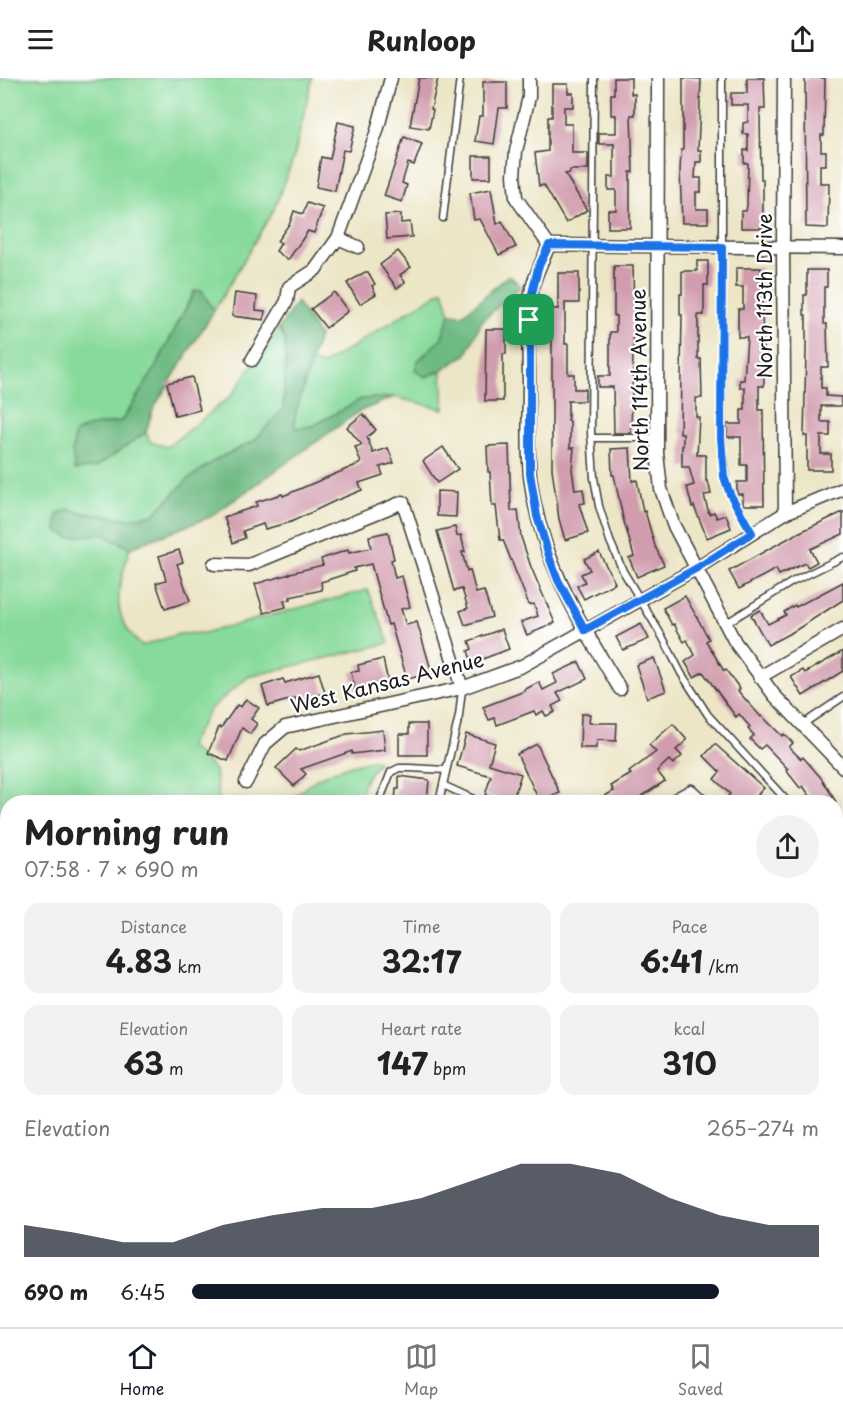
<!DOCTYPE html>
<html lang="en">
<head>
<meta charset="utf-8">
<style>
  body { margin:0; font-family:"Playpen Sans",sans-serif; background:#f2f2f2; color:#222; height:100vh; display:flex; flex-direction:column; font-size:22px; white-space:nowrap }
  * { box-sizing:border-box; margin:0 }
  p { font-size:20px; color:#767676 }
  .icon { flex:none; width:33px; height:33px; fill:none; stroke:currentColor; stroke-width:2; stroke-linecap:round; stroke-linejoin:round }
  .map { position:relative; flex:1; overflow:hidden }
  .drawer { position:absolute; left:0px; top:717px; width:843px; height:532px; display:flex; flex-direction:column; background:#fff; border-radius:24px 24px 0 0; box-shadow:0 3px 15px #0003 }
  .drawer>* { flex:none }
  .pin { position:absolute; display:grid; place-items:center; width:51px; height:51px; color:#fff; margin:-26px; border-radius:12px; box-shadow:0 3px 9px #0006 }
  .round { display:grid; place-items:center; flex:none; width:63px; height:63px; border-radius:32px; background:#f2f2f2 }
  .headline { display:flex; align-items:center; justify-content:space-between; height:102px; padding:0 24px }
  h1 { font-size:33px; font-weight:700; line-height:45px }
  .metrics { display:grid; grid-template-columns:repeat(3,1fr); gap:9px; height:102px; padding:6px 24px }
  .metrics div { display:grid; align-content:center; border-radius:15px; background:#f2f2f2; text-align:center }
  .metrics b { font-size:30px; font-weight:700 }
  .metrics small { font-size:16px; font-weight:400 }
  .metrics p { font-size:16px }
  .chart { height:168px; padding:12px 24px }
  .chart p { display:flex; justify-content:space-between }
  .chart svg { width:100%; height:108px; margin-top:6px; fill:#111827; opacity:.7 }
  ul { padding:0 24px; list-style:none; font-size:20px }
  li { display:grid; grid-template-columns:96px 72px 1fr; align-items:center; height:45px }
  li i { height:15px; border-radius:8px; background:#111827 }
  header { display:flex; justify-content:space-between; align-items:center; height:78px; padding:0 24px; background:#fff; font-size:27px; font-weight:700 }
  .tab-bar { display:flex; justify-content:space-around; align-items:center; height:84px; border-top:2px solid #e0e0e0; background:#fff; font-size:16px; color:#767676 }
  .tab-bar a { display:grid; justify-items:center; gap:3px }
  .tab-bar .current { color:#111827 }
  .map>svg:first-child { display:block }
  .industrial { fill:#d2bec5 }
  .green { fill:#88da9b; stroke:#527b5c; stroke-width:1.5 }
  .forest { fill:#6eba83; stroke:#456b50; stroke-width:1.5 }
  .building { fill:#d19dae }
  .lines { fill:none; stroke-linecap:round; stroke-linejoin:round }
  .service-casing { stroke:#3b3a36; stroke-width:9 }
  .minor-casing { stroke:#3b3a36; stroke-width:15 }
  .tertiary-casing { stroke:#3b3a36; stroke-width:18 }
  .service { stroke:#fff; stroke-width:6 }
  .minor { stroke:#fff; stroke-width:12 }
  .tertiary { stroke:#fff; stroke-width:15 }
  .route-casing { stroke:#fff; stroke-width:12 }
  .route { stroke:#1a73e8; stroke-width:8 }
  .labels { text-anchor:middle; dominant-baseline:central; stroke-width:4.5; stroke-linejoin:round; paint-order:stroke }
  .street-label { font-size:20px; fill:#1c1c1c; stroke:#fff }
</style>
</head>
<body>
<header><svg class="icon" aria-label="menu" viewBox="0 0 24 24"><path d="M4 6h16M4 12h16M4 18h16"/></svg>Runloop<svg class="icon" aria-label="share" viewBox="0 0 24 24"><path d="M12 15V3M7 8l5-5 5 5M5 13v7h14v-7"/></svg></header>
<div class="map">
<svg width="843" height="1249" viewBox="0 0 843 1249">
  <rect width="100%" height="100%" fill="#fff"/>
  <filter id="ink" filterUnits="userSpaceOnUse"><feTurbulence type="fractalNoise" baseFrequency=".0167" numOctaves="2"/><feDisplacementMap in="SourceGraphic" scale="12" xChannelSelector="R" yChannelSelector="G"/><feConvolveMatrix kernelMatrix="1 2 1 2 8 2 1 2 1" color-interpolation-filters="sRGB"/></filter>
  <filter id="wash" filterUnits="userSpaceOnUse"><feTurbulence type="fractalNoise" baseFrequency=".008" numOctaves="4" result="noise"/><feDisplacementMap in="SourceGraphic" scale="24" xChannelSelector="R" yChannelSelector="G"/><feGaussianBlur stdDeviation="1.35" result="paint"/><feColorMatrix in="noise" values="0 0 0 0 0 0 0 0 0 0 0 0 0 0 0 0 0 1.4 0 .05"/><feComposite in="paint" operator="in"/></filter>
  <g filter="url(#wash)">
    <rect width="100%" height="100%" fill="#ece5c6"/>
    <path class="industrial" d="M836,1087H840L839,1185H836Z"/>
    <g class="green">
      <path d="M0,0H312L294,79L274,131L214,233L202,213H194L153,294L121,343L87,349L96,389L146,354L150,364L167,369L231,318L279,250L285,262L286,286L283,332L254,363L217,381L187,402L154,436L130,441L83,435L68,431L69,459L102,456L130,470C119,509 107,537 142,568L179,556L204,555L368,512L389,565L248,599L210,631L189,668L215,692L219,724H8L7,853L0,849Z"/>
      <path d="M443,212L450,236L441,261L417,284L426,299L442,292L444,331L394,319L361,322L313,348L295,350V337L311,283L323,287Z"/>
      <path d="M373,682L379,683L366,700L358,724H294L291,721L318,700L351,687Z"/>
      <path d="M221,1242H294L298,1249H224Z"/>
    </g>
    <g class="forest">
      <path d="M509,197L521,208L482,243L467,276L442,292L425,299L415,293L417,284L441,261L450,236L463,237Z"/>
      <path d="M195,213H202L214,233L153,331L146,354L96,389L75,392L72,374L75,355L87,349L122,343L153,294Z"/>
      <path d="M297,224L319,258L295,337V350L313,348L361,321L394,319L360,333L210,439L130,470L102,456L69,459L57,453V437L68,431L83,435L130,441L154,436L187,402L217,381L254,363L283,331L286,286L285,262L279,250Z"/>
      <path d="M0,849L7,853V969L0,968Z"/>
    </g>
    <g id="blocks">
      <g class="building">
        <path d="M419,0H438L431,31L433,32L429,51L410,48Z"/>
        <path d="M614,0H631V16H635V37H631L633,94H630V150H608V132H616V112H608V99H614V66H599V55H616V37H611V16H614Z"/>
        <path d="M683,0L701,1L698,72H701V84H696L695,100H701V114H696V131H708V145H682L680,93L681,72H683Z"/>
        <path d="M747,0H764L765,31H760V37L761,101H763V150H741V133H746L747,127L748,85H744V72L748,73V56H743V45L748,44V27H731V15H747Z"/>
        <path d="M805,0H825L824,57H821V73H826V87H820V105H829L828,150L806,149Z"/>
        <path d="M483,4H507V30H499L494,66L475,63L479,38H483Z"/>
        <path d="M552,6H568V15H573V29H564V46H572V75H588V92H570V95L565,96L587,132L566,145L544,107L539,108L535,75L548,73V39H552Z"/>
        <path d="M338,44L355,48L349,73L343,72L335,113L316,109L321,79L330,81Z"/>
        <path d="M404,59L422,66L414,87L408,85L402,105L407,107L402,124L384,118Z"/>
        <rect x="473" y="78" width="18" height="22"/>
        <path d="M491,111L497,146L502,143L516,169L499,177L480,141L474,142L470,115Z"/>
        <path d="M307,125L323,130L314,155L308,153L288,182L276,173L281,165L277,163L290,145L294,133L303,136Z"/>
        <path d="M401,136V145L410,144L412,159L387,161L385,137Z"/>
        <path d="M398,173L411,189L400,197L405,204L397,210L380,187Z"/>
        <path d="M697,183H708V207H704V237H698V281H701L702,320H696V339H699L697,377H706V403H708L711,416L704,417L709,436L714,434L717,440L726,437L731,450L707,460L694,428L692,429L687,409L694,407L689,389H682V368H683V355H680L682,237H680V216H682V193H697Z"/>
        <path d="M614,188H633L634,238L631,355H614L613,309H598V298H610V254H616V238H614Z"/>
        <path d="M736,190H761L764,308H759V332H763L764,427H743V416H737V404H747V387H741V359H727V346H741V332H745V310H740V302H744L747,259H738V231H743V209H736Z"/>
        <path d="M807,192H827V209H824V246H827L828,289H821V310H826V318L841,319V328H821V344H830V358H821V376H831V392H807V358H804L806,274V237H804V217H807Z"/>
        <path d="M365,194H368L375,206L372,208L376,216L360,226L347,205Z"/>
        <path d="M558,195H579V225H565V266H568V296H574V311H585V323H568V343H570V370H574L572,391L575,412L583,411L585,425L579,426L588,455L565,462L559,441L552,391V254H550V231H558Z"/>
        <path d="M334,214L348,233L326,250L311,231Z"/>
        <path d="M235,215L257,218L256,232L265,233L264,242L232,238Z"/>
        <path d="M486,251H506V276H503V323H485Z"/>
        <path d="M192,299L200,332L175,338L167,305Z"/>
        <path d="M363,336L376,352L367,359L373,375L388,370L394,385L380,389L383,397L359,405L362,412L335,423L291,444L265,451L263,446L243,453L245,460L233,465L224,439L257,428L256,424L282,416L283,418L361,385L355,369L362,367L347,349Z"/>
        <path d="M509,367L511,433L518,432L521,459L531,489L555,545L527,557L521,544L538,538L534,526L529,527L503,462H500L496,428H492L490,394H488L487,368Z"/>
        <path d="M443,369L458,391L437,405L423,383Z"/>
        <path d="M630,370L632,403L637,402L643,434L645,433L655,468L664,487L637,499L629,480L634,478L623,440L614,397H612L611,371Z"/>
        <path d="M437,413L457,414L456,439L437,438Z"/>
        <path d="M843,434V456L810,471L817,484L808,489L805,485L779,497L776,491L739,511L729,493L798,455Z"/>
        <path d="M455,449L457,458L461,457L465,474H462L467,493L470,492L476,515L484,513L492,539L465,547L460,533L468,530L462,511L454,513L437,453Z"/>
        <path d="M388,454L394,481L391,482L395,500L402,498L410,529L401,531L406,547L417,544L432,595L407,601L391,546L388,547L380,519L371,486L354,490L355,493L321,504L322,512L290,519L291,521L284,523L286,529L264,535L255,506L290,496V495L323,487L321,481L348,472L349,475L371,470L369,458Z"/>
        <path d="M179,472L183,484L177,486L190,523L165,531L156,505L166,502L159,478Z"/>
        <path d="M599,474L615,505L584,521L577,508L585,504L581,496L590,492L584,481Z"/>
        <path d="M843,504V522L796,552L768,567L751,537L760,532L768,546L786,537L784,534L795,527L796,529Z"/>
        <path d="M685,518L709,561L706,563L724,593L726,592L740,611L738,613L761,639L762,638L782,658L784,656L793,665L789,669L801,681L803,679L822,701L836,724H814L803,708L800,710L786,692L788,691L765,667L760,671L750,661L754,657L748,651L750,649L739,636L736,639L703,594L694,599L685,584L695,577L687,562L684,564L674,546L672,547L663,530Z"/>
        <path d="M641,546L649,561L623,572L616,559Z"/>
        <path d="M502,551L509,571L472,585L468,573L472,571L469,563Z"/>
        <path d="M843,573V593L803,618L791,599L803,592L805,595Z"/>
        <path d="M654,580L666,613L647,620L636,587Z"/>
        <path d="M383,581L388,604L355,611L351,594L359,593L358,587Z"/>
        <path d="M579,584L587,601L557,615L562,623L552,628L555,634L546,638L543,633L536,637L534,633L497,647L495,640L489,642L483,629L525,613L524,612L539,604L543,612L557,605L553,596Z"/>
        <path d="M319,595L325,615L297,623L296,620L268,628L262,608L283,601L285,605Z"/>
        <path d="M246,621L259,630L251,641L257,646L250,656L242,650L228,683L208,675L219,649L221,650L237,627L241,629Z"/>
        <path d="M581,636H590L589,645H617L616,663L597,662L596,670H580Z"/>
        <path d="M409,646H427V677H399V656H409Z"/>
        <path d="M673,646L687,662L676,672L682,678L673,686L669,682L657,693L665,703L633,724H626L624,721L619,724H593L614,713L611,708L631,696L629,694L656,674L649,667Z"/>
        <path d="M383,652L385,672L352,676V673L301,691L306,696L294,708L276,690L296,671L299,673L347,656Z"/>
        <path d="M466,656L495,665L489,686L521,696L512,724L485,717L491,698L457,688Z"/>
        <path d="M537,666L560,715L540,724L517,676Z"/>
        <path d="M715,666L764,710L758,716L765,724H734L728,718L730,716L714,701L720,694L704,678Z"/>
        <path d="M399,698L429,702L427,724H395L396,711H399Z"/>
      </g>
    </g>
  </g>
  <g filter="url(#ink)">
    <use href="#blocks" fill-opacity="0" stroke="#3b3a36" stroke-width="1.5"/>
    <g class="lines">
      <defs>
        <g id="service">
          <path d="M594,0L591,355L594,400L599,428L610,463L623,493L663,560L681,595L708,637L788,724"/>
          <path d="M722,0V369L726,407L752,455"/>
          <path d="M443,140L460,0"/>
          <path d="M592,360H657"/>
          <path d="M725,546L792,504L843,479"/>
          <path d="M803,646L843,619"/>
          <path d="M443,707L480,724"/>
          <path d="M379,724L391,694L399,690H410L446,692"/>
          <path d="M439,724L459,638L462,611"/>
          <path d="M836,816L843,858"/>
          <path d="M0,1121L8,1139"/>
          <path d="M842,1192L843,1131"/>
          <path d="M836,1225H843"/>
          <path d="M490,1242L492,1249"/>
          <path d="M828,1242V1249"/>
          <path d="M664,1249V1242"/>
        </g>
        <g id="minor">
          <path d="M529,0V19L516,73L514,97L516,120L549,167"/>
          <path d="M658,0L657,375L661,411L673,446L735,564L774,617L843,689"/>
          <path d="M784,0L783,169L785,435"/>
          <path d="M338,160L358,169"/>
          <path d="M549,167C543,181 536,195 532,210C526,239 529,271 529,301C529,333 527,366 530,398C540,481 578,541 620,611"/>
          <path d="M549,167L843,170"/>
          <path d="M252,282L287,223L289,209L315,192L338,160L377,53L391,0"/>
          <path d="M214,486L249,487L403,424L462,610"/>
          <path d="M760,599L843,551"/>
          <path d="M246,704L265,666L285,649L462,610L522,588L697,490L785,435L843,411"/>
          <path d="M671,724L691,713L703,724"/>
          <path d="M836,832L843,829"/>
          <path d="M355,1242L357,1249"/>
        </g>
        <g id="tertiary">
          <path d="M836,1193H843"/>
          <path d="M0,1212H8"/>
        </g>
      </defs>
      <use href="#service" class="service-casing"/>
      <use href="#minor" class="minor-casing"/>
      <use href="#tertiary" class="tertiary-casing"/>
      <use href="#service" class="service"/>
      <use href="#minor" class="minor"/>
      <use href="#tertiary" class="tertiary"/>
    </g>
  </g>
  <g class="lines" filter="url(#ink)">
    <defs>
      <path id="route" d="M549,167L722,169L721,359L724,399L730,416L752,455L697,490L585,552L558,502L550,481L537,438L530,395V224L538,190Z"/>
    </defs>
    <use href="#route" class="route-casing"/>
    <use href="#route" class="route"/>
  </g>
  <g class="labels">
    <g class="street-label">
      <text transform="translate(764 218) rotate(-90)">North 113th Drive</text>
      <text transform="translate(639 302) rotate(-91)">North 114th Avenue</text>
      <text transform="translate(387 604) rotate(-14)">West Kansas Avenue</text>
    </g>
  </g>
</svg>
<div class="pin" style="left:529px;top:242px;background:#1e9e55"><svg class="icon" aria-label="arrive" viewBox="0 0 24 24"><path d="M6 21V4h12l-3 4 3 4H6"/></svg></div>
<section class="drawer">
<div class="headline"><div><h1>Morning run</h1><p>07:58 · 7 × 690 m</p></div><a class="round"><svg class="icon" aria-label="share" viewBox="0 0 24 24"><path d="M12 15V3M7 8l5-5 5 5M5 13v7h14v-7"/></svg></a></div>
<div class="metrics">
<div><p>Distance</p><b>4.83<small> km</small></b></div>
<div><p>Time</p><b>32:17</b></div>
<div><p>Pace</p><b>6:41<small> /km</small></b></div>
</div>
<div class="metrics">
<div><p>Elevation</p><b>63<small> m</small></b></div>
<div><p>Heart rate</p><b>147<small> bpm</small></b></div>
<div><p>kcal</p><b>310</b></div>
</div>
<div class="chart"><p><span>Elevation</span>265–274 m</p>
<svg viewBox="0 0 160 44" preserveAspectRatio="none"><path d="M0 44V31L10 34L20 38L30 38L40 31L50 27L60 24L70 24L80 20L90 13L100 6L110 6L120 10L130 20L140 27L150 31L160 31V44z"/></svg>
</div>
<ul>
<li><b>690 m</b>6:45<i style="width:84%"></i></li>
</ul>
</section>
</div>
<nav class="tab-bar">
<a class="current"><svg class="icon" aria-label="home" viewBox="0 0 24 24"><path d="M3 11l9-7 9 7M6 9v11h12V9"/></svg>Home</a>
<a><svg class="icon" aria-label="map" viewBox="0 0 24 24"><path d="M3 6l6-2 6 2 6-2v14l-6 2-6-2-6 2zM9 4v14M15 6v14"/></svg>Map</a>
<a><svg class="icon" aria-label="saved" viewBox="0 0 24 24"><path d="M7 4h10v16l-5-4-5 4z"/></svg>Saved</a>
</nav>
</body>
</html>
